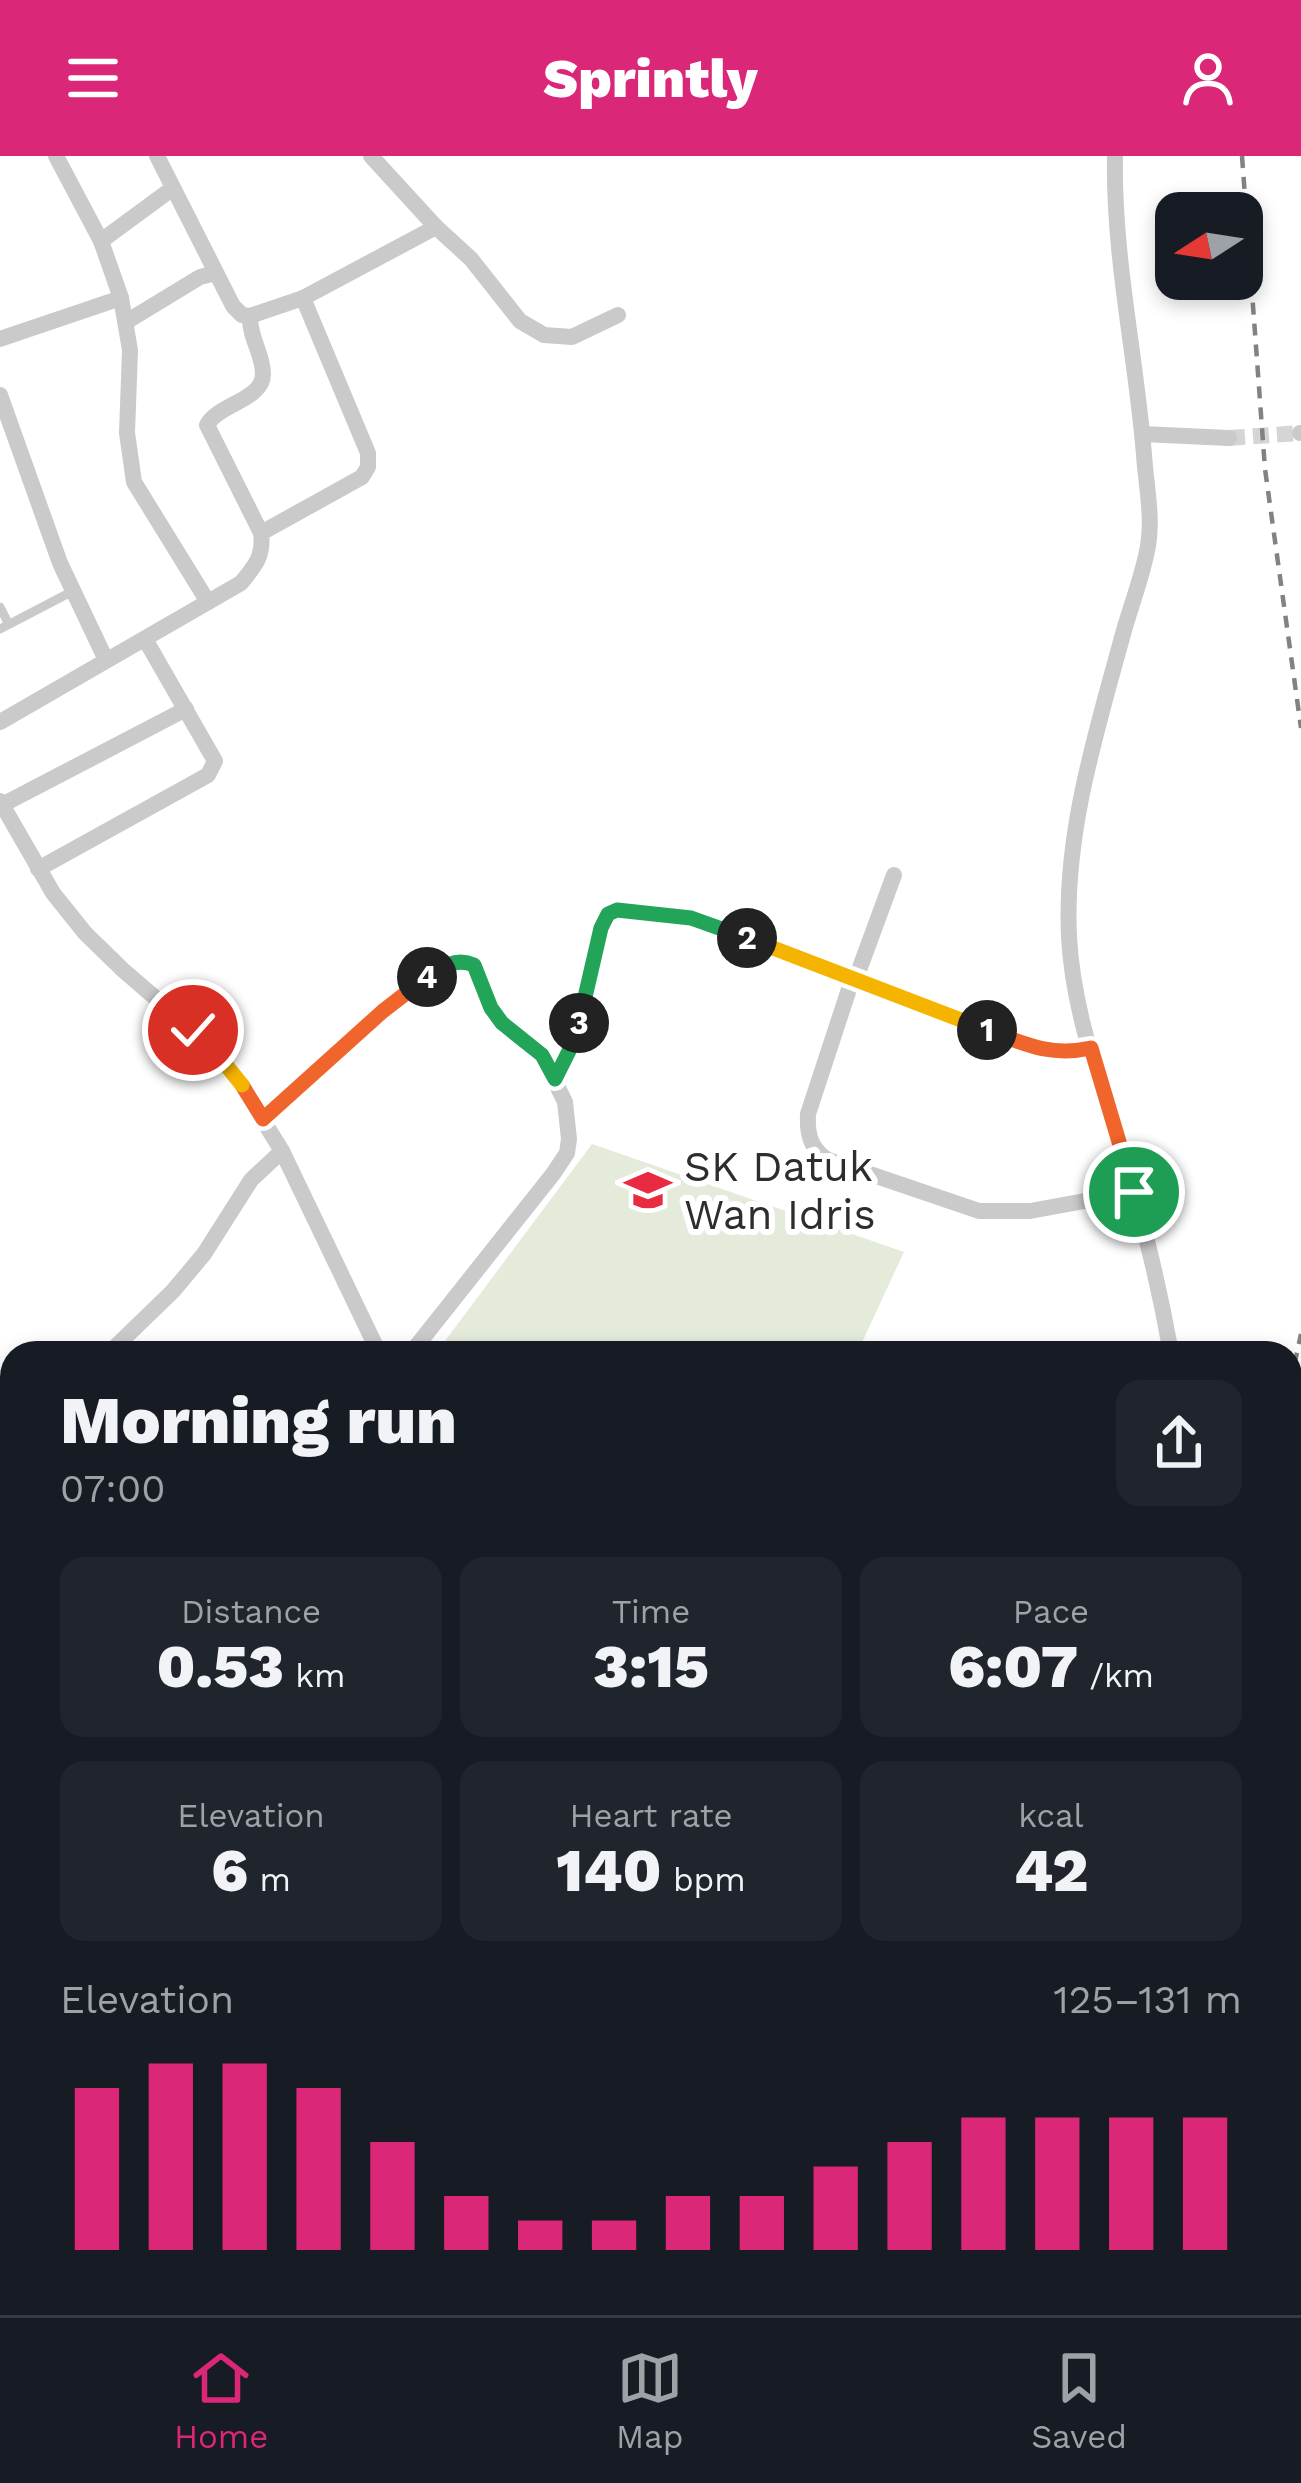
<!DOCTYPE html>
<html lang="en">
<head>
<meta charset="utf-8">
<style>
  body { margin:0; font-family:"Work Sans",sans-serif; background:#20242c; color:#f1f3f6; height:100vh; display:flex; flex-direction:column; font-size:45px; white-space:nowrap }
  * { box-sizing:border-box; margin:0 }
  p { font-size:39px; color:#9ea1a6 }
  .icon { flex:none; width:66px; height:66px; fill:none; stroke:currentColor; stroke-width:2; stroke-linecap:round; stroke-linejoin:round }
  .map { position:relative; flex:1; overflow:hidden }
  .details { position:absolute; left:0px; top:1185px; width:1302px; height:975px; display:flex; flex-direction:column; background:#171b24; border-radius:36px 36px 0 0; box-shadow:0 6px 18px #0003 }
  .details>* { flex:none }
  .needle { width:78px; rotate:258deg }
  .tools { position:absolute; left:1155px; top:36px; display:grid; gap:24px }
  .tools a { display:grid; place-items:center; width:108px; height:108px; border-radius:24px; background:#171b24; box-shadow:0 6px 18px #0003; font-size:60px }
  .pin { position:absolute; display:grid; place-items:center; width:102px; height:102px; color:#fff; margin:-51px; border:6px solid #fff; border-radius:50%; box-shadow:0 3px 12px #0007 }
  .km { position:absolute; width:60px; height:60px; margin:-30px; border-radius:50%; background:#222; color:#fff; font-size:33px; line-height:60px; text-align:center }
  .round { display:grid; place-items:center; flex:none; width:126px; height:126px; border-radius:24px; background:#20242c }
  .head { display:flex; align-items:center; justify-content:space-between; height:204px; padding:0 60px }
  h1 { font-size:66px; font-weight:800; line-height:90px }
  .figures { display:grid; grid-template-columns:repeat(3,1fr); gap:18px; height:204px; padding:12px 60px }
  .figures div { display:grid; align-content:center; border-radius:24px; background:#20242c; text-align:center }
  .figures b { font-size:60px; font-weight:800 }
  .figures small { font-size:33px; font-weight:400 }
  .figures p { font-size:33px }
  .chart { height:336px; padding:24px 60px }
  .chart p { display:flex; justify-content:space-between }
  .chart svg { width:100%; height:216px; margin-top:12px; stroke:#db2777; stroke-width:6 }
  header { display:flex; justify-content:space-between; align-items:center; height:156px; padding:0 60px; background:#db2777; color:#fff; font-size:54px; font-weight:800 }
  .tabs { display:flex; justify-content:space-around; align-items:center; height:168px; border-top:3px solid #363941; background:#171b24; font-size:33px; color:#9ea1a6 }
  .tabs a { display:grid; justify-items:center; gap:6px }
  .tabs .current { color:#db2777 }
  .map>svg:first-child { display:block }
  .green { fill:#e4ebda }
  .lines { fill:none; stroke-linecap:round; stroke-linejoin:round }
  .minor-tunnel { stroke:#d5d5d5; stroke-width:16; stroke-dasharray:16 8; stroke-linecap:butt }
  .service { stroke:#cacaca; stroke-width:9 }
  .minor { stroke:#cacaca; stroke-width:16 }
  .rail { stroke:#828282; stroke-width:4.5; stroke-dasharray:12 9; stroke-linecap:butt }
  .split-1-casing { stroke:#fff; stroke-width:24 }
  .split-2-casing { stroke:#fff; stroke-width:24 }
  .split-3-casing { stroke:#fff; stroke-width:24 }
  .split-4-casing { stroke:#fff; stroke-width:24 }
  .split-5-casing { stroke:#fff; stroke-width:24 }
  .split-6-casing { stroke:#fff; stroke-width:24 }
  .split-1 { stroke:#f0652b; stroke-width:15 }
  .split-2 { stroke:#f5b400; stroke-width:15 }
  .split-3 { stroke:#22a559; stroke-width:15 }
  .split-4 { stroke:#22a559; stroke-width:15 }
  .split-5 { stroke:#f0652b; stroke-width:15 }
  .split-6 { stroke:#f5b400; stroke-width:15 }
  .labels { text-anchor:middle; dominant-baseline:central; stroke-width:12; stroke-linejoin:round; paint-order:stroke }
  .poi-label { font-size:42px; fill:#2d2d2d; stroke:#fff; text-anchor:start }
</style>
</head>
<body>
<header><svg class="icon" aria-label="menu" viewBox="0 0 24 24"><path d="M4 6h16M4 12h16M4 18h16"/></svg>Sprintly<svg class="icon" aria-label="person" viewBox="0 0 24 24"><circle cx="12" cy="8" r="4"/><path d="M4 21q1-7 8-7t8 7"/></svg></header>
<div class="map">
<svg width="1301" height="2159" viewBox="0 0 1301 2159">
  <rect width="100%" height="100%" fill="#fff"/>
  <path class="green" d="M592,988L904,1096L857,1197H436Z"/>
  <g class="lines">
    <path class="minor-tunnel" d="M1229,282L1300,277"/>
    <g class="service">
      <path d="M0,451L8,467"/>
      <path d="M0,473L73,435"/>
      <path d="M146,2148L148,2159"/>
    </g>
    <g class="minor">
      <path d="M56,0L101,85L121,142L130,194L127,277L134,326L208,446"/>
      <path d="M157,0L233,150L242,159L250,160L303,142L436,71"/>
      <path d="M371,0L436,71L471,103L520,165L544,179L572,181L618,159"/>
      <path d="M1115,0C1113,101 1136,199 1144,299C1146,329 1153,360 1148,390C1143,419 1131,449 1123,478C1096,577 1064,678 1069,781C1073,860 1104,937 1127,1011C1145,1072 1160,1135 1171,1197"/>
      <path d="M101,85L173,32"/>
      <path d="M250,160C249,181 263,198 263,218C263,244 218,248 207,269L261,377"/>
      <path d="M126,166L200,121L216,117"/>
      <path d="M0,183L121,142"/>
      <path d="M0,239L60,407L106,504"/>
      <path d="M1300,277H1301"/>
      <path d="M1142,278L1229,282"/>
      <path d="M0,566L241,427C255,410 264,400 261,377L362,321L368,311V297L303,142"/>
      <path d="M0,645L53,737L85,777L123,814L210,889L240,927L282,995L379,1197"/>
      <path d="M2,649L186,553"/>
      <path d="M38,713L208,619L215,605L145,483"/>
      <path d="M852,824L808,958C807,978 810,991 826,1003L979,1055H1030L1134,1036"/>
      <path d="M855,825L894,719"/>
      <path d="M555,923L575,883L601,772L608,757L617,754L691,762L1036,892L1057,897L1091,892"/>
      <path d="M263,963C298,932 417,813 456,806C465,804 466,806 474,810L491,852L502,867L542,899L565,946L569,983L567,997L553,1018L411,1197"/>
      <path d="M109,1197L173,1135L204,1098L251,1024L282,995"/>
      <path d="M0,1311L12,1300"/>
      <path d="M0,1923L12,1913"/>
      <path d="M737,2159L744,2148"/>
    </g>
    <g class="rail">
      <path d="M1242,0L1265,313L1301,572"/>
      <path d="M1290,1229L1301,1178"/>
      <path d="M1290,1266L1301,1217"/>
      <path d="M876,2159L882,2148"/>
    </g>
  </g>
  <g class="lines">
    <defs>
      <path id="split-1" d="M987,874C1025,888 1050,901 1091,892L1134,1036"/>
      <path id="split-2" d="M747,782L987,874"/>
      <path id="split-3" d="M579,867L601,772L608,758L617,754L691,762L747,782"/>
      <path id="split-4" d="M427,821C441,811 456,801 474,809L491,852L502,867L542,899L555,923L575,883L579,867"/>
      <path id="split-5" d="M242,929L263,963L383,855L427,821"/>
      <path id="split-6" d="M193,874L210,889L242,929"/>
    </defs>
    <use href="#split-1" class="split-1-casing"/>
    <use href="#split-2" class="split-2-casing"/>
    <use href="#split-3" class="split-3-casing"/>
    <use href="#split-4" class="split-4-casing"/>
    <use href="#split-5" class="split-5-casing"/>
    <use href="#split-6" class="split-6-casing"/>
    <use href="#split-1" class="split-1"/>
    <use href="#split-2" class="split-2"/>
    <use href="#split-3" class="split-3"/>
    <use href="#split-4" class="split-4"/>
    <use href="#split-5" class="split-5"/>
    <use href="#split-6" class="split-6"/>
  </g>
  <defs>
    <symbol id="school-bare" viewBox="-9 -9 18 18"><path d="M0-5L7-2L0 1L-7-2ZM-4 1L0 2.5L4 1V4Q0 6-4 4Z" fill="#e82b40" stroke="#fff" stroke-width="2.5" paint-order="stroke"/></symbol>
  </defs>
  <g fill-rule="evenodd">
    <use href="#school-bare" x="615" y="1001" width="66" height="66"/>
  </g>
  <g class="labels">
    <g class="poi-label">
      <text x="684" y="1010">SK Datuk<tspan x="684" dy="48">Wan Idris</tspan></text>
    </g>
  </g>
</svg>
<div class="tools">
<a><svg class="needle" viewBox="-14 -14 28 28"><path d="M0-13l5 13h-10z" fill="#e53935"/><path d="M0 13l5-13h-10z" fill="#9ea1a6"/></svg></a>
</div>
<div class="pin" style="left:1134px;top:1036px;background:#1e9e55"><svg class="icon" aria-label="arrive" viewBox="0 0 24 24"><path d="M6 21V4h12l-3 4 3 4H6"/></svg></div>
<div class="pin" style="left:193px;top:874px;background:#d93025"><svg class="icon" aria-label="check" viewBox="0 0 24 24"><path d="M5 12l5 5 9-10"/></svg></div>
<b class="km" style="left:987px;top:874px">1</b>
<b class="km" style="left:747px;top:782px">2</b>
<b class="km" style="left:579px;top:867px">3</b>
<b class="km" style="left:427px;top:821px">4</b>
<section class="details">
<div class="head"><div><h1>Morning run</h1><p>07:00</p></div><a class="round"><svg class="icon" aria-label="share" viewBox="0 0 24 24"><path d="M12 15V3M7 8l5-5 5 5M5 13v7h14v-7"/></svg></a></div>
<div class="figures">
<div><p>Distance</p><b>0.53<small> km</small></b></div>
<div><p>Time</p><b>3:15</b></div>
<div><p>Pace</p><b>6:07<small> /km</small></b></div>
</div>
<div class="figures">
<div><p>Elevation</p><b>6<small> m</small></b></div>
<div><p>Heart rate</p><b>140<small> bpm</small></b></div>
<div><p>kcal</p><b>42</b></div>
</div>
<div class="chart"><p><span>Elevation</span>125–131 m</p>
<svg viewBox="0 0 160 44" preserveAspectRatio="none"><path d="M5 44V11M15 44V6M25 44V6M35 44V11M45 44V22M55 44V33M65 44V38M75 44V38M85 44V33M95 44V33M105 44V27M115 44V22M125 44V17M135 44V17M145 44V17M155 44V17"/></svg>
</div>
</section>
</div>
<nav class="tabs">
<a class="current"><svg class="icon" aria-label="home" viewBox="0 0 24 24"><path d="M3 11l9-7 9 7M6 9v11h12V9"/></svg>Home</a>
<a><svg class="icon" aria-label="map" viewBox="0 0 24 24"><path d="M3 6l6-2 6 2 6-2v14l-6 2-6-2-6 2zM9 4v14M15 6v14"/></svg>Map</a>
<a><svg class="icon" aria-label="saved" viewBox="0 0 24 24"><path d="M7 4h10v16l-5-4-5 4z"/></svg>Saved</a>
</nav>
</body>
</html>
